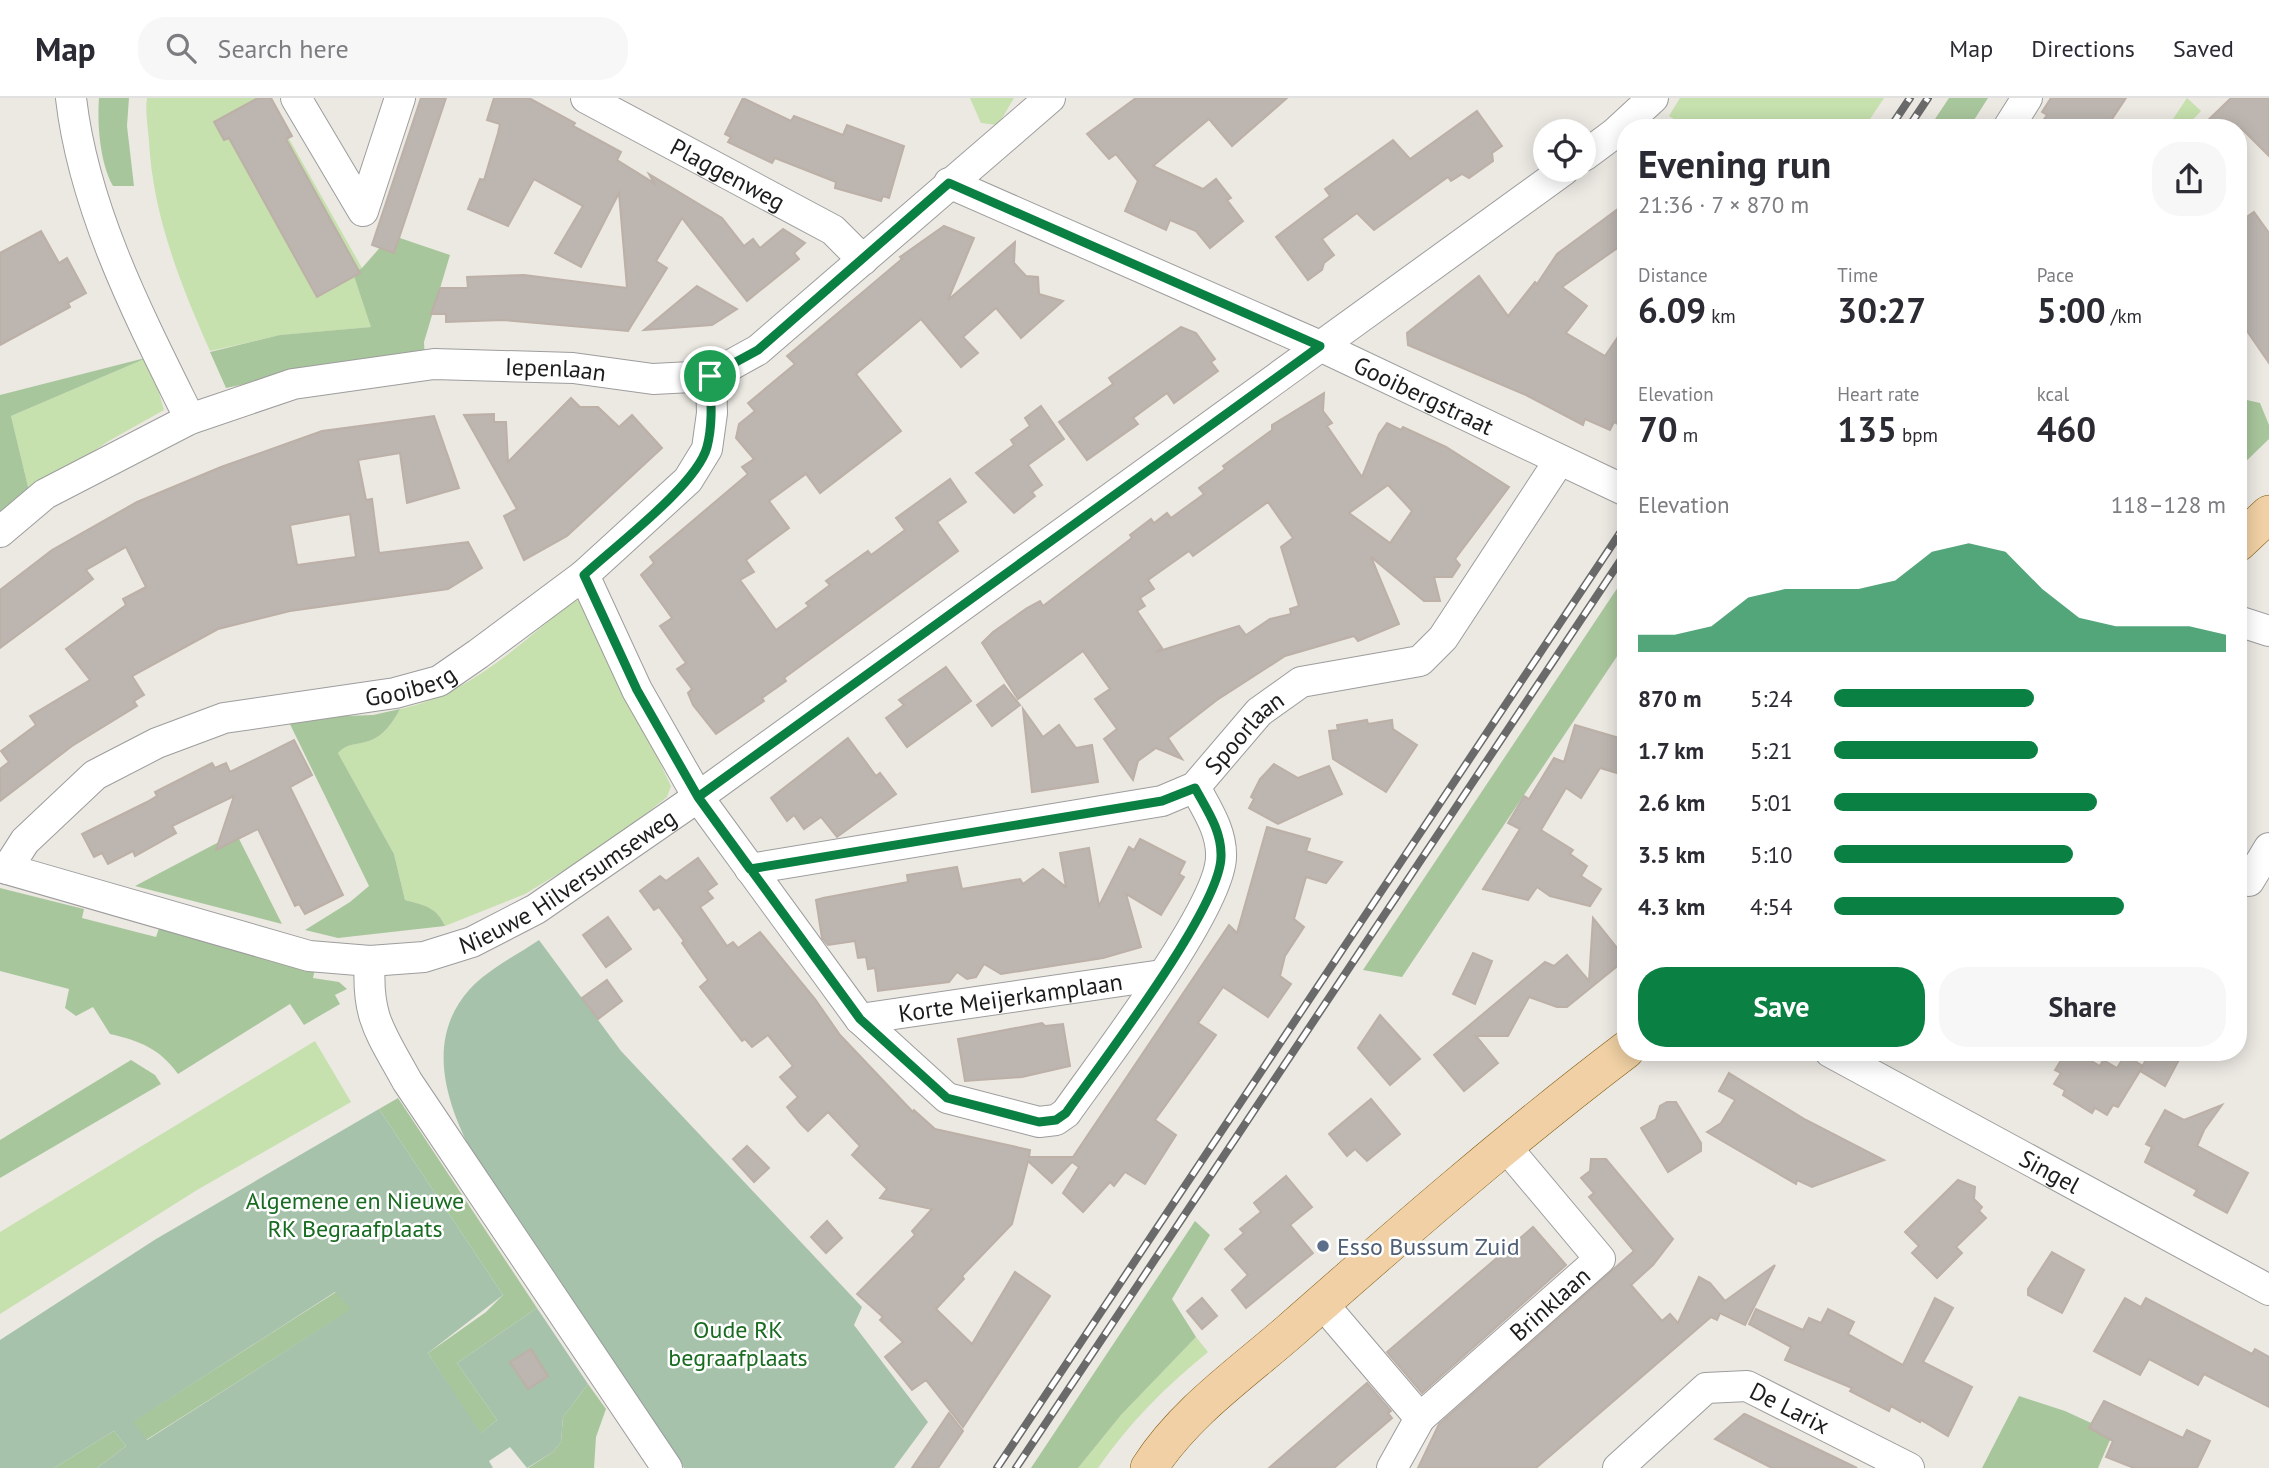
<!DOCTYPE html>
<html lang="en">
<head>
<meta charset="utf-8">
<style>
  body { margin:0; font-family:"PT Sans",sans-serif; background:#f7f7f7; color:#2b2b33; height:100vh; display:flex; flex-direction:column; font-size:26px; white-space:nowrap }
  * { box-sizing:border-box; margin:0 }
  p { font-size:23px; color:#7c7c81 }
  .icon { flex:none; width:38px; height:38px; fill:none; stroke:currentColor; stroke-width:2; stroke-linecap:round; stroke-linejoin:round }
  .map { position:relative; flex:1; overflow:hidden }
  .drawer { position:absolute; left:1617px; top:21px; width:630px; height:942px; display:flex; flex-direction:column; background:#fff; border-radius:28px; box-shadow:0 4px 18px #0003 }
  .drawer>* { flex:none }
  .fabs { position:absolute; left:1533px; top:21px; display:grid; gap:14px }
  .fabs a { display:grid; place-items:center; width:63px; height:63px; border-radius:50%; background:#fff; box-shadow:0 4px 18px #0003; font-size:35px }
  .pin { position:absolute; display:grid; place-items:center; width:60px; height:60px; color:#fff; margin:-30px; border:4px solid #fff; border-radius:50%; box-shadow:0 2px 7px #0007 }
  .round { display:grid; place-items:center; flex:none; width:74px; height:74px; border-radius:28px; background:#f7f7f7 }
  .overview { display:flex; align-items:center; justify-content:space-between; height:119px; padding:0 21px }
  h1 { font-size:38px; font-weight:800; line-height:52px }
  .figures { display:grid; grid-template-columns:repeat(3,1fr); gap:10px; height:119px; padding:7px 21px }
  .figures div { display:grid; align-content:center }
  .figures b { font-size:35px; font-weight:800 }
  .figures small { font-size:19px; font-weight:400 }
  .figures p { font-size:19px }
  .chart { height:196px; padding:14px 21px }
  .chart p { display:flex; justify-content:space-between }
  .chart svg { width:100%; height:126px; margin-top:7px; fill:#0b8043; opacity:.7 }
  .button { display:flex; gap:14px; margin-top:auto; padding:14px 21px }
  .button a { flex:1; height:80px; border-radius:28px; background:#0b8043; color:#fff; font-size:28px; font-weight:800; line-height:80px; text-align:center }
  .button a+a { background:#f7f7f7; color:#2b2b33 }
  ul { padding:0 21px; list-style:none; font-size:23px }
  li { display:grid; grid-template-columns:112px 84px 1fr; align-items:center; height:52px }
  li i { height:18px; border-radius:9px; background:#0b8043 }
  header { display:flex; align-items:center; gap:42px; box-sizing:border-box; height:98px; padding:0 35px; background:#fff; border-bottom:2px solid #e1e1e2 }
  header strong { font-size:33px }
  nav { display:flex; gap:38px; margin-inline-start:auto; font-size:24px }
  .search { width:490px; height:63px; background:#f7f7f7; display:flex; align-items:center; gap:18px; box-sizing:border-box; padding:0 24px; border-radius:28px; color:#7c7c81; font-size:26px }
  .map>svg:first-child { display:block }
  .grass { fill:#c6e0ae }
  .forest { fill:#a8c69c }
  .cemetery { fill:#a7c2ab; fill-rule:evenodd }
  .building { fill:#bcb5b0; stroke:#bcb0a7; stroke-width:2; fill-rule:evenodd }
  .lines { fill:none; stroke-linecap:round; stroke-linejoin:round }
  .minor-casing { stroke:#9d9d9d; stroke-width:32 }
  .major-casing { stroke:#825e12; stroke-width:38 }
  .minor { stroke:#fff; stroke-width:30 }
  .major { stroke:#f0d0a4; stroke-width:37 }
  .rail-casing { stroke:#6a6a6a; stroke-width:8 }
  .rail { stroke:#fff; stroke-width:5; stroke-dasharray:16; stroke-linecap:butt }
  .route-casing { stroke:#fff; stroke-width:14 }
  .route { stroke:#0b8043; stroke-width:9 }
  .service-dot { fill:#5c6f8a; stroke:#fff; stroke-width:2.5 }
  .labels { text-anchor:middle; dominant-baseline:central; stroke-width:5; stroke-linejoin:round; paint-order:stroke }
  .street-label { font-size:24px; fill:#1c1c1c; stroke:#fff }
  .park-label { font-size:24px; fill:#186b20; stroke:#fff }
  .service-label { font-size:24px; fill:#4e5e75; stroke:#fff; text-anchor:start }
</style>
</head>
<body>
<header>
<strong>Map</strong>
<div class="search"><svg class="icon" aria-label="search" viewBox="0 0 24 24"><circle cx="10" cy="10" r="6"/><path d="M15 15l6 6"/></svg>Search here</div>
<nav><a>Map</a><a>Directions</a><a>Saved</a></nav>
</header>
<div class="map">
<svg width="2269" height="1370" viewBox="0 0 2269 1370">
  <rect width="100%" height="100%" fill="#ece9e3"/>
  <g class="grass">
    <path d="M147,0H266L362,170L353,175L372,229L281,237L210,253C180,185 153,118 149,43C148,29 145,14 147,0Z"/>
    <path d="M970,0H1014L998,27L981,25Z"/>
    <path d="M1680,0H1884L1864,30H1688L1669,18Z"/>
    <path d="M2187,0L2201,13L2185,30H2167Z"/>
    <path d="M149,259L164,312L107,344L30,397L11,318Z"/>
    <path d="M575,501L584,506L671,688L667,699L609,745L525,796L445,828C437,809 424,807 405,802L394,756L338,655C347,645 357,647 369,643C384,638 393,624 400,611C468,597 523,544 575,501Z"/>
    <path d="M315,943L351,1004L197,1092L0,1216V1134Z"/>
    <path d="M1196,1239L1208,1254C1166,1288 1129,1325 1098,1370H1078L1121,1317Z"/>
  </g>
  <g class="forest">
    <path d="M99,0H129L127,28L134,88H113C100,65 97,26 99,0Z"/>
    <path d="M1949,0H1988L1969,30H1929Z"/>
    <path d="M391,137L450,157L424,244L425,262L313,272L226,290L210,254L280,237L371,229L353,175L362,170Z"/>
    <path d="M149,259L11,318L30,397L0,421V297Z"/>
    <path d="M2238,300L2260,305L2269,327V341L2239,370Z"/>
    <path d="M1626,477V545L1402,879L1363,872Z"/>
    <path d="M400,611C393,624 384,638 369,643C357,647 347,645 338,655L394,756L405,802C424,807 437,809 445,828L338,840L305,832L350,804L369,788L287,620L373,617Z"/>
    <path d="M236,735L282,826L135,788Z"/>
    <path d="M0,790L84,811L82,820L156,839L159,830L315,870L313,880L339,884L347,891L335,897L340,906L304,927L290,906L178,976C159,950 140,943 110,936L93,909L76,918L65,910L69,891L0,873Z"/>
    <path d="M131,962L155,977L161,986L0,1080V1042Z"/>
    <path d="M398,1000L537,1210L457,1265L497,1322L480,1336L428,1255L486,1214L503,1197L379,1011Z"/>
    <path d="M1195,1123L1210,1137L1172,1201L1196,1239L1121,1317L1078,1370H1031Z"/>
    <path d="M336,1194L352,1211L146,1342L132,1324Z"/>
    <path d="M588,1286L606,1311L596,1339L594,1370H528L553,1354L561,1344L563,1319Z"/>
    <path d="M2019,1298L2065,1313L2113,1335L2098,1370H1982Z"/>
    <path d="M114,1333L126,1348L97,1370H54Z"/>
  </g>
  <g class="cemetery">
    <path d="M539,842L621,953L862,1209L854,1227L928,1324L894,1370H684L477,1064C448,1011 423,944 469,892C487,872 517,857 539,842Z"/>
    <path d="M379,1011L503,1197L428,1255L481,1335L497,1322L457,1265L537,1210L588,1286L563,1319L561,1344L553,1354L527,1370L510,1349L489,1363L493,1370H97L126,1348L114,1333L54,1370H0V1242L156,1141ZM335,1194L351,1211L147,1342L133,1324Z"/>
  </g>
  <g class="building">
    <path d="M258,0H271L292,38L286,41L360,175L317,199L229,40L224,42L214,24Z"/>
    <path d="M421,0H446L394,155L372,147Z"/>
    <path d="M494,0H529L575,25L573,28L621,54L617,62L654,85L649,76L722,120L744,148L753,141L760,150L783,131L805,145L794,155L799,161L747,203L682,120L656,163L667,170L628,233L503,222L446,224V216H431L440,190H468L467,179L524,177L627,190L619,95L581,169L555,155L583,108L534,81L508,128L468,111L480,81L484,82L498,35L500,26L487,22Z"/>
    <path d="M743,0L791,23L794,18L843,37L847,27L904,48L889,100L883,98L881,103L835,90L836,84L775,60L772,65L728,44L731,39L725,36Z"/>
    <path d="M1136,0H1287L1232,48L1209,21L1153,68L1203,91L1216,81L1231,100L1227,102L1243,123L1210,150L1196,133L1170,122L1166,132L1125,113L1138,83L1116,56L1109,61L1087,36Z"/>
    <path d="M2051,0H2126L2106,30H2038L2047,17L2042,14Z"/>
    <path d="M2231,0H2269V58L2241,30H2200Z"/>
    <path d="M1477,13L1502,48L1492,55L1493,63L1469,80L1462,76L1451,83L1448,79L1374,132L1357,115L1322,141L1334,157L1324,165L1322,172L1308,182L1276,139L1330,98L1325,91L1393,42L1410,61Z"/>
    <path d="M1626,105V144L1562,189L1587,208L1566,235L1605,258L1626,227V331L1614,324L1610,332L1585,321L1583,327L1526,297L1408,247L1407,235L1479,178L1508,218L1535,184L1537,186L1557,156Z"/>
    <path d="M2254,114L2269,135V265L2238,220V125Z"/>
    <path d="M944,128L974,140L948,202L1015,144L1014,165L1026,178L1038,179L1039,196L1063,203L1021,240L996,210L963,239L978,255L961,269L921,221L875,260L856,276L901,333L820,395L806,376L769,403L789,430L746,462L754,474L740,482L776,532L809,508L806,505L830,487L826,483L868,453L871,457L905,432L896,420L950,381L966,404L937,424L958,453L784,580L786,583L762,600L764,603L716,636L693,607L688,595L692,591L677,571L686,565L660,528L672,520L641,477L654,465L650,459L748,376L742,369L754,361L736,340L739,326L755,313L748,305L795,266L787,258L902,161L900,159Z"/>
    <path d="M41,133L59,165L67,160L86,195L68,205L70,209L0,247V155Z"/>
    <path d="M697,188L737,211L712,227L644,232Z"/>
    <path d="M1181,229L1196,235L1215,261L1211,264L1218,273L1174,305L1167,295L1133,320L1138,326L1087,362L1059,324L1113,286L1109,280Z"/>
    <path d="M1324,295L1323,313L1332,325L1327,328L1362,379L1379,336L1387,325L1401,332L1403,329L1446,349L1509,389L1455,461L1460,467L1452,479H1434L1440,503H1424L1371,459L1399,526L1358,543L1354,538L1285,558L1217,602L1168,640L1182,661L1156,650L1138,663L1133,682L1104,641L1117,631L1095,601L1110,591L1083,553L1018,601L982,545L993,534L1027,510L1040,503L1043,508L1132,440L1130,437L1151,421L1154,425L1167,415L1171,420L1204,396L1199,390L1225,371L1223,368L1272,332V327ZM1388,387L1412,413L1390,445L1349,415ZM1268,404L1293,440L1281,449L1299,508L1290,511L1291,516L1270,521L1246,537L1239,528L1156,554L1162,550L1137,513L1145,508L1140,500L1154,491L1148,482L1189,453L1193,458Z"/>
    <path d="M571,300L580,309H598L619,329L632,317L662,350L567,438L524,462L504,418L517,411L464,317L494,316V324H506L508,364Z"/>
    <path d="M1041,308L1064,341L1028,367L1042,387L1032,394L1035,398L1014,415L976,375L1014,347L1011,342L1030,328L1025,320Z"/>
    <path d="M434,318L459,390L407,405L400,355L358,362L366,402L372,401L379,455L468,444L482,470L448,491L290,513L218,531L132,578L144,597L134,603L137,608L72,648L0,703V671L9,664L1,653L36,627L30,618L90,582L66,551L126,507L123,501L146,489L126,449L86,472L93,481L0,550V492L52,452L137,404L221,369L322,333ZM350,416L356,459L297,467L290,427Z"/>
    <path d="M946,569L971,603L907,649L886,620L904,607L899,602Z"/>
    <path d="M1004,587L1020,607L992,628L977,607Z"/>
    <path d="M1023,611L1043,639L1059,627L1076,650L1092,647L1098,684L1032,694Z"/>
    <path d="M1367,622L1368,626L1392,622L1393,631L1417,647L1386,694L1333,661L1329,633L1338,632L1337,627Z"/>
    <path d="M1575,627L1626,642L1620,676L1600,670L1581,700L1566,690L1541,732L1573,752L1570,756L1587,768L1581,778L1601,791L1590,808L1550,798L1537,789L1528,802L1483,791L1520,731L1508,725L1524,698L1529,701L1554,660L1564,664Z"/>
    <path d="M848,640L876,678L880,675L896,696L837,739L821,719L804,731L794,717L787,723L771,700Z"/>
    <path d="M294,642L312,677L290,689L343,797L305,816L299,806L295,808L258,731L216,752L234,698L172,728L176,735L135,758L133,753L108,766L102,755L94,759L82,736L147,704L157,698L155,694L212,665L215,670L226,665L230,674Z"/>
    <path d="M1274,666L1298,680L1329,668L1342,696L1278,726L1249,710L1254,701L1251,699L1260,681Z"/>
    <path d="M1267,729L1310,741L1306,753L1342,764L1326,785L1306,779L1294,821L1304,829L1285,858L1280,878L1291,886L1268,919L1223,889L1198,925L1216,937L1155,1022L1176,1037L1145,1086L1125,1074L1114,1088L1110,1084L1083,1114L1063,1095L1079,1069L1072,1064L1052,1085L1028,1063L1012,1126L962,1178L964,1181L936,1211L972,1246L1015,1174L1050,1198L963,1329L926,1282L912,1292L885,1259L903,1244L880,1222L883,1219L857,1196L915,1137L912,1133L932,1111L880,1100L887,1091L852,1057L860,1048L828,1014L808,1033L800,1025L787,1009L798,999L780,979L793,968L768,937L752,949L745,941L742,943L700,889L708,882L682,845L684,843L659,809L654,812L640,793L660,778L666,783L698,760L717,786L707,793L713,800L700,809L727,848L733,844L738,850L760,834L815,901L840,937L913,1014L914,1012L935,1031L1030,1052L1029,1059H1073L1229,827L1237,835Z"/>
    <path d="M1140,741L1185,764L1179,776L1184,779L1161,817L1126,796L1141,849L1103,860L1001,876L984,866L976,879L967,881L957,874L949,884L878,893L875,870L868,871L866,859L858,860L855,843L828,847L822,840L816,802L823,800L908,784L907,777L957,769L962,791L1020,781L1023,786L1043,771L1066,789L1060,755L1089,750L1099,808L1129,749L1134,752Z"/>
    <path d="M608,819L631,851L606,869L583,837Z"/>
    <path d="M1593,820L1626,861L1567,909H1557L1529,899L1508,938H1476L1498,965L1464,993L1434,957L1545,864L1554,868L1567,857L1589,883Z"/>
    <path d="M1473,855L1492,863L1475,906L1453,896Z"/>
    <path d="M607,882L622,903L598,921L582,900Z"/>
    <path d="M1380,917L1420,961L1390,987L1358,950Z"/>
    <path d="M1042,925L1045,928L1063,926L1070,968L1022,979L965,983L958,941Z"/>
    <path d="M2066,954H2076L2100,968L2103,962L2117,970L2125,957L2143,968L2118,1009L2113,1007L2107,1017L2095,1010L2092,1015L2063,997L2065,992L2054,986L2061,975L2055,972Z"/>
    <path d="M2150,954H2183L2165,988L2140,973Z"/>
    <path d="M1729,975L1806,1022L1884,1062L1812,1089L1797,1082L1796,1086L1707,1034L1721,1025L1735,1002L1719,993Z"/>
    <path d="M1371,1001L1400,1036L1367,1063L1355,1051L1347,1058L1329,1036Z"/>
    <path d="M1667,1004H1676L1701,1045V1053L1668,1074L1641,1030L1656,1021L1660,1008Z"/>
    <path d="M2222,1007L2204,1032L2197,1048L2248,1075L2227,1115L2194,1097L2197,1092L2145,1064L2152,1049L2146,1046L2165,1012L2184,1022Z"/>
    <path d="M747,1048L769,1070L754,1084L733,1061Z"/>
    <path d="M1591,1061H1606L1673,1141L1653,1167L1631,1187L1662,1223L1670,1216L1678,1225L1699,1179L1710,1185L1725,1203L1775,1167L1745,1227L1720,1215L1717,1222L1711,1219L1536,1370H1418L1439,1326L1634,1153L1589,1099L1594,1095L1581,1080L1590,1073Z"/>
    <path d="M1286,1078L1312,1109L1290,1127L1313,1155L1246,1210L1232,1192L1248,1177L1225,1151L1244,1135L1240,1131L1261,1114L1254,1105Z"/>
    <path d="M1958,1082L1975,1089L1974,1101L1982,1109L1979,1113L1986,1120L1956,1149L1962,1155L1937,1180L1912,1155L1919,1148L1905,1134Z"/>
    <path d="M827,1123L842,1140L826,1155L811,1139Z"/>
    <path d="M1533,1129L1566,1167L1422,1295L1387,1254Z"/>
    <path d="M2052,1154L2084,1172L2062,1215L2028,1197V1191Z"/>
    <path d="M1202,1200L1217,1218L1202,1231L1187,1213Z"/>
    <path d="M1935,1200L1953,1210L1923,1264L1972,1289L1948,1338L1921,1322L1920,1324L1891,1308L1889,1313L1850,1293L1852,1290L1785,1262L1791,1249L1749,1226L1756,1211L1803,1232L1809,1220L1821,1225L1828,1211L1854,1224L1848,1236L1903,1267Z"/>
    <path d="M2125,1200L2141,1209L2146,1200L2252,1256L2255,1251L2269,1259V1309L2204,1276L2198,1287L2149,1261L2140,1277L2094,1253Z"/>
    <path d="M531,1251L548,1278L528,1291L510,1264Z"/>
    <path d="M1367,1285L1391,1313L1388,1315L1392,1320L1334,1370H1269Z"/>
    <path d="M2104,1303L2183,1340L2187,1332L2210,1343L2197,1370H2134L2106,1359L2113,1343L2089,1330Z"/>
    <path d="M949,1315L963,1333L938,1370H912Z"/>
    <path d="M1744,1316H1745L1857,1370H1772L1715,1341Z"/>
  </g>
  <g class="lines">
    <defs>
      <g id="minor">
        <path d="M71,0C84,113 140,220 190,321"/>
        <path d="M296,0L363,113L400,0"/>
        <path id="s1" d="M586,0L833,132L863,162"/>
        <path d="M2008,30L2027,0"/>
        <path d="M1584,58L1615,35L1653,0"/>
        <path id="s2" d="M949,85L1320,248L1626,393"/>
        <path id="s3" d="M0,434L45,396L190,321L293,286L434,266L573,270L653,281L711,278L758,252L1050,0"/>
        <path d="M584,477L637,592L698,699L860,921L947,1000L1039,1024L1056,1022L1066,1015C1101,965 1220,811 1221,759C1222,733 1207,712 1195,689"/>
        <path d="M2238,523L2269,533"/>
        <path id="s4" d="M0,769L309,858L370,863L424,859L472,844L536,811L698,699L1564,72"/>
        <path id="s5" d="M7,771L25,743L95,677L157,645L224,620L395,595L439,583L478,556L584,477L688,382L707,351L712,315L711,278"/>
        <path id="s6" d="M750,771L1162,703L1195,689L1259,614L1301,584L1420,563L1443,540L1559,363"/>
        <path d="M2249,783L2269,750"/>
        <path d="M370,863C366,920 381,935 407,983L667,1370"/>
        <path id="s7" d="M860,921L1162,877"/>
        <path id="s8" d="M1830,954L2269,1192"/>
        <path id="s9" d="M1322,1205L1420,1320L1600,1161L1506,1049"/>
        <path d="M1392,1370L1420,1320"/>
        <path id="s10" d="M1618,1370L1706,1290L1747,1288L1909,1370"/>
      </g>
      <g id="major">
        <path d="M2238,445L2269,416"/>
        <path d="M1149,1370C1184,1315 1242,1275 1290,1233C1399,1137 1510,1040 1626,952"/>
      </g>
    </defs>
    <use href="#minor" class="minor-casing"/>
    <use href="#major" class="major-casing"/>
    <use href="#minor" class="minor"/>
    <use href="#major" class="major"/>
    <defs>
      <g id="rail">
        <path d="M1890,30L1910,0"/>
        <path d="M1908,30L1928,0"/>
        <path d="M997,1370L1626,426"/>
        <path d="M1016,1370L1626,454"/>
      </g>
    </defs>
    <use href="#rail" class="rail-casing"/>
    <use href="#rail" class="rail"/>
  </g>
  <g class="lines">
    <defs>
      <path id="route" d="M710,278C711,302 713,326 707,349C697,387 615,448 584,477L637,592L698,699L860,921L947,1000L1039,1024L1056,1022L1066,1015C1101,965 1220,811 1221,759C1222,733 1207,712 1195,690L1162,703L750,771L698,699L1320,248L949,85L758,252L710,278"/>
    </defs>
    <use href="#route" class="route-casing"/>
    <use href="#route" class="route"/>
  </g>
  <circle class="service-dot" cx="1323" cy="1148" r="7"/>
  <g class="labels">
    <g class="street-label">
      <text stroke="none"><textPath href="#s1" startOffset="161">Plaggenweg</textPath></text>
      <text stroke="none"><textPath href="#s3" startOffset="595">Iepenlaan</textPath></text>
      <text stroke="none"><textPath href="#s2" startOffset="520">Gooibergstraat</textPath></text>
      <text stroke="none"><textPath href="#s5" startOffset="460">Gooiberg</textPath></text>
      <text stroke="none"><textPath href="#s6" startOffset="527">Spoorlaan</textPath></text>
      <text stroke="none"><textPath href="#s4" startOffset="600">Nieuwe Hilversumseweg</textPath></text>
      <text stroke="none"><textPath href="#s7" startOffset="152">Korte Meijerkamplaan</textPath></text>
      <text stroke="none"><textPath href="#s8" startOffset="250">Singel</textPath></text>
      <text stroke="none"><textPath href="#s9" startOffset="324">Brinklaan</textPath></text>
      <text stroke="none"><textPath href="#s10" startOffset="208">De Larix</textPath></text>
    </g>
    <g class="park-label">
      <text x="355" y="1102">Algemene en Nieuwe<tspan x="355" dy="28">RK Begraafplaats</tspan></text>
      <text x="738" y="1231">Oude RK<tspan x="738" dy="28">begraafplaats</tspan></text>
    </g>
    <g class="service-label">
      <text x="1337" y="1148">Esso Bussum Zuid</text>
    </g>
  </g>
</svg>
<div class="fabs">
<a><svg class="icon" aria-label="locate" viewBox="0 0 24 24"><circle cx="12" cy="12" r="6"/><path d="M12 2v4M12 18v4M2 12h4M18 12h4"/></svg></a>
</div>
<div class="pin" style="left:710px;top:278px;background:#1e9e55"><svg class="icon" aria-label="arrive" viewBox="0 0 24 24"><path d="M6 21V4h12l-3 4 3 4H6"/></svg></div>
<section class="drawer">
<div class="overview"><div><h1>Evening run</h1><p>21:36 · 7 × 870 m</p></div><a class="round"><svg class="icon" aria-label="share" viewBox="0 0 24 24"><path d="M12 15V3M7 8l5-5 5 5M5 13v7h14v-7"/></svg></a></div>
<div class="figures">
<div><p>Distance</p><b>6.09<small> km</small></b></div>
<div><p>Time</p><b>30:27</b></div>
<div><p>Pace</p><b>5:00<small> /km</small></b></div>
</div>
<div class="figures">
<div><p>Elevation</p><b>70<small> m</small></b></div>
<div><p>Heart rate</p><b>135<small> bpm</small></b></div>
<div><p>kcal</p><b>460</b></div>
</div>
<div class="chart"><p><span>Elevation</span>118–128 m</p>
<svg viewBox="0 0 160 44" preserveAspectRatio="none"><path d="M0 44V38L10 38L20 35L30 25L40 22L50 22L60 22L70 19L80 9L90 6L100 9L110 22L120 32L130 35L140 35L150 35L160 38V44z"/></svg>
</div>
<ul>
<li><b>870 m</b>5:24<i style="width:51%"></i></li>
<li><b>1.7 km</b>5:21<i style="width:52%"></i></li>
<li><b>2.6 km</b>5:01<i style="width:67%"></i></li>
<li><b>3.5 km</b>5:10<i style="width:61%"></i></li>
<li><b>4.3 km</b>4:54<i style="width:74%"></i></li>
</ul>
<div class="button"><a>Save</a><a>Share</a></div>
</section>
</div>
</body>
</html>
